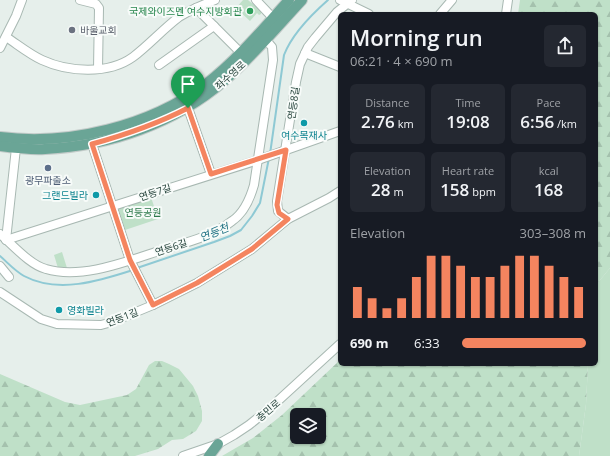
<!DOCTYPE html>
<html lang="en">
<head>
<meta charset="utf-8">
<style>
  body { margin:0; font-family:"Open Sans","Noto Sans KR",sans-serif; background:#242831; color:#f1f3f6; height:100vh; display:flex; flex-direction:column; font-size:15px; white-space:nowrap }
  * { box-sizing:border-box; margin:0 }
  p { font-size:13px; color:#9ea1a6 }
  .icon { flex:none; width:22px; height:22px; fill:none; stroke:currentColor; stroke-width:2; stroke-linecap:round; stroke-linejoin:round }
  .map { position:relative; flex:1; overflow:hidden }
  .sheet { position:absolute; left:338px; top:12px; width:260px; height:354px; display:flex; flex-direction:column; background:#171b24; border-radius:6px; box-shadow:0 1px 3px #0004 }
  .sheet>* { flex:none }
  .buttons { position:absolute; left:290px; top:408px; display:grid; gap:8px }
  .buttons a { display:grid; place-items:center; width:36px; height:36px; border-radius:6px; background:#171b24; box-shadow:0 1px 3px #0004; font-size:20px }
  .pin { position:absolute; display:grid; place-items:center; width:34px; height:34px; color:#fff; margin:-41px -17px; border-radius:50% 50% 50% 0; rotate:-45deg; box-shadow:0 0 4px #0007 }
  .pin .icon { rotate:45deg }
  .round { display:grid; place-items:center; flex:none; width:42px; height:42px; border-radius:6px; background:#242831 }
  .headline { display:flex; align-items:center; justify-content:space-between; height:68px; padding:0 12px }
  h1 { font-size:22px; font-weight:600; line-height:30px }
  .stats { display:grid; grid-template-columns:repeat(3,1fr); gap:6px; height:68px; padding:4px 12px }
  .stats div { display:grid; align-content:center; border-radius:6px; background:#242831; text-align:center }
  .stats b { font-size:17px; font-weight:600 }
  .stats small { font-size:11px; font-weight:400 }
  .stats p { font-size:11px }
  .chart { height:112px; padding:8px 12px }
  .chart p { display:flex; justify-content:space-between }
  .chart svg { width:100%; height:72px; margin-top:4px; stroke:#f4845f; stroke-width:6 }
  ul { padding:0 12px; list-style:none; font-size:13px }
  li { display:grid; grid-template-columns:64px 48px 1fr; align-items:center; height:30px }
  li i { height:10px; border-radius:5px; background:#f4845f }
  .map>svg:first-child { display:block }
  .green { fill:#bfe0c8 }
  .forest { fill:url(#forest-firs); fill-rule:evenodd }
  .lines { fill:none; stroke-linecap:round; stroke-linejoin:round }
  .stream { stroke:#8ec9d4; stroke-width:2 }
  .minor-casing { stroke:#a8b8b2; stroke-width:10 }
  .major-casing { stroke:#c2cac8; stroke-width:12 }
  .minor { stroke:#fff; stroke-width:8 }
  .major { stroke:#6aa596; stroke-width:10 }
  .route-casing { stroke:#fff; stroke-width:8 }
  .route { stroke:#f4845f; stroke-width:5 }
  .leisure-dot { fill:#2e9e5b; stroke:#f7fbf9; stroke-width:1.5 }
  .worship-dot { fill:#6b7280; stroke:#f7fbf9; stroke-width:1.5 }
  .culture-dot { fill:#0f9aa8; stroke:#f7fbf9; stroke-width:1.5 }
  .service-dot { fill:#5c6f8a; stroke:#f7fbf9; stroke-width:1.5 }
  .labels { text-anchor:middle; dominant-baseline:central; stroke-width:4; stroke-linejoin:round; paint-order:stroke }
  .leisure-label { font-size:10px; fill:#27864d; stroke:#f7fbf9; text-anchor:end }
  .worship-label { font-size:10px; fill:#5b616d; stroke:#f7fbf9; text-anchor:start }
  .street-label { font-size:10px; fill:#24423a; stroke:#f7fbf9 }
  .culture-label { font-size:10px; fill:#0d838f; stroke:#f7fbf9 }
  .service-label { font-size:10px; fill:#4e5e75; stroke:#f7fbf9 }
  .park-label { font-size:10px; fill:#2d7a4b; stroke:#f7fbf9 }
  .water-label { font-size:11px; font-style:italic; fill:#1c6f80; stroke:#f7fbf9 }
</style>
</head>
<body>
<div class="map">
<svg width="610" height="456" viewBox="0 0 610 456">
  <defs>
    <pattern id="forest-firs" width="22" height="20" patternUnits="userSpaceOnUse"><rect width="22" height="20" fill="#bfe0c8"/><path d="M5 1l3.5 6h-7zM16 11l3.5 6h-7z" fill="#a4c1ad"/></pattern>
  </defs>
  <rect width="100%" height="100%" fill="#e6efeb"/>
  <g class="green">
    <path d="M243,0H248L261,11V14L259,15L257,13L250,21L236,8Z"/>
    <path d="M151,197L158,219L122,231L116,212L117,208Z"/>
    <path d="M62,252L67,268H58L54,255Z"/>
    <path d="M610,268V456H579L586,404L588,364H596V285Z"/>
  </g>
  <g class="forest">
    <path d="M520,0H610V268L596,285V14H518Z"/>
    <path d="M340,360V364H588L586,404L579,456H222L253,438L282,415ZM297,415H319V437H297Z"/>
    <path d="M155,361H162L169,364L179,369L193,386L198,396L202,411V421L196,431L183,439L172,440L158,449L135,456H0V374L65,402L80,405L127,395L136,389L149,365Z"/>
  </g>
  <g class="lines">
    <g class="stream">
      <path d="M270,154L284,55C292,34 311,15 328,0"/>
      <path d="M0,256C8,263 15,271 24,276C58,294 99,281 133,270"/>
      <path d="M137,268L214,242L230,236L241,230L252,216L260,203L269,158"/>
    </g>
    <defs>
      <g id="minor">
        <path d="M80,0L96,4L99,8L98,69"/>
        <path d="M256,0L273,18"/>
        <path d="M340,0L369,14"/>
        <path d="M196,8L240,52"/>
        <path d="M440,14L452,0"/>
        <path d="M506,14L508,0"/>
        <path d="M6,37C17,44 29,54 42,60C68,72 108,75 133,57C149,45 163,29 179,17C190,10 202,5 215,0"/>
        <path d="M0,48L16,16L22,0"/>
        <path d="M305,53L340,67"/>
        <path d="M159,65L214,26"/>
        <path d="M188,108L211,174"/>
        <path d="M92,144L130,260L153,305"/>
        <path d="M288,219L278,211L277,201L296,82L300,64L308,47L315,38L337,12L352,0"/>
        <path d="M0,234C13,245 30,265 46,269C83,280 130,260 165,249C188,242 213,236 232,221C244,213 250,199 254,185L273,60L272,47L266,40"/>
        <path d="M6,240L258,160L340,131"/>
        <path d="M6,240L16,148"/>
        <path d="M0,266L9,277"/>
        <path d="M0,292L41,319L57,324L101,325L112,322L153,305L197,283L252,249L288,219L329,198L340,191"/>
        <path d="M183,456L218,444L234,435L249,425L269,409L340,344"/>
      </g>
      <g id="major">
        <path d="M0,137C69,146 150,126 206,84C237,60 263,29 289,0"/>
        <path d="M0,146C15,148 30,150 45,149C110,146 175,123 224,81C253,56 277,27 302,0"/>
        <path d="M209,456L218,444"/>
      </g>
    </defs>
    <use href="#minor" class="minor-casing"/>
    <use href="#major" class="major-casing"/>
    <use href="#minor" class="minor"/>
    <use href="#major" class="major"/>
  </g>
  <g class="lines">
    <defs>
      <path id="route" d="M188,108L211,174L286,150L277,205L279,213L288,219L252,249L197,283L153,305L130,260L92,144C125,135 157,124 188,108Z"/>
    </defs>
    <use href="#route" class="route-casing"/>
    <use href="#route" class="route"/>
  </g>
  <circle class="leisure-dot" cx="250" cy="11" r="4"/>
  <circle class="worship-dot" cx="72" cy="30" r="4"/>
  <g class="culture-dot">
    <circle cx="304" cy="123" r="4"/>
    <circle cx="96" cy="195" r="4"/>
    <circle cx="59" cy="310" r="4"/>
  </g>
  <circle class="service-dot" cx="48" cy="168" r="4"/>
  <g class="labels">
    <g class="leisure-label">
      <text x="242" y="11">국제와이즈멘 여수지방회관</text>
    </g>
    <g class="worship-label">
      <text x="80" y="30">바울교회</text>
    </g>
    <g class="street-label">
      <text transform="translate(230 75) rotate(-42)">좌수영로</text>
      <text transform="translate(293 103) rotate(-82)">연등8길</text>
      <text transform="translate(155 192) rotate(-18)">연등7길</text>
      <text transform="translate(171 247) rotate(-18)">연등6길</text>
      <text transform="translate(122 317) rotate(-21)">연등1길</text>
      <text transform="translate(268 410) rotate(-40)">충민로</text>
    </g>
    <g class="culture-label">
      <text x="304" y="135">여수목재사</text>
      <text x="88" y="195" text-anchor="end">그랜드빌라</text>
      <text x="67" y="310" text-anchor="start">영화빌라</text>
    </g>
    <g class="service-label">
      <text x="48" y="180">광무파출소</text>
    </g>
    <g class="park-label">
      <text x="143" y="212">연등공원</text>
    </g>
    <g class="water-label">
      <text transform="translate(214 232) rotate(-22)">연등천</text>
    </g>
  </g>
</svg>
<div class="buttons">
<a><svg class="icon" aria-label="layers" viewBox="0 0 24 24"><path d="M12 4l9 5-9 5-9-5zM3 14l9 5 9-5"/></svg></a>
</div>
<div class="pin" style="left:188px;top:108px;background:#1e9e55"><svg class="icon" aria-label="arrive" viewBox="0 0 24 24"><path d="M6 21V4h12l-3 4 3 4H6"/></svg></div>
<section class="sheet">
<div class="headline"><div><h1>Morning run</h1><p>06:21 · 4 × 690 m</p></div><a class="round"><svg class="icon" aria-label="share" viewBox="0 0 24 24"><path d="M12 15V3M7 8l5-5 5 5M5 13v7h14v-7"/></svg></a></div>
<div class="stats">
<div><p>Distance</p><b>2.76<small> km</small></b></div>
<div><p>Time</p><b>19:08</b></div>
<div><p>Pace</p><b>6:56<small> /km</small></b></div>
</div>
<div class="stats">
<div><p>Elevation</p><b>28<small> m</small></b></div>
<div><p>Heart rate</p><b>158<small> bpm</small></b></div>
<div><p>kcal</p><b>168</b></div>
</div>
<div class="chart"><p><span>Elevation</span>303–308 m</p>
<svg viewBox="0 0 160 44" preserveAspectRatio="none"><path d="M5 44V25M15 44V32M25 44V38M35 44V32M45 44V19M55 44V6M65 44V6M75 44V12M85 44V19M95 44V19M105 44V12M115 44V6M125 44V6M135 44V12M145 44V19M155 44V25"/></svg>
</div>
<ul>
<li><b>690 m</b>6:33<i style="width:100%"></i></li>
</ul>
</section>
</div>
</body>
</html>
